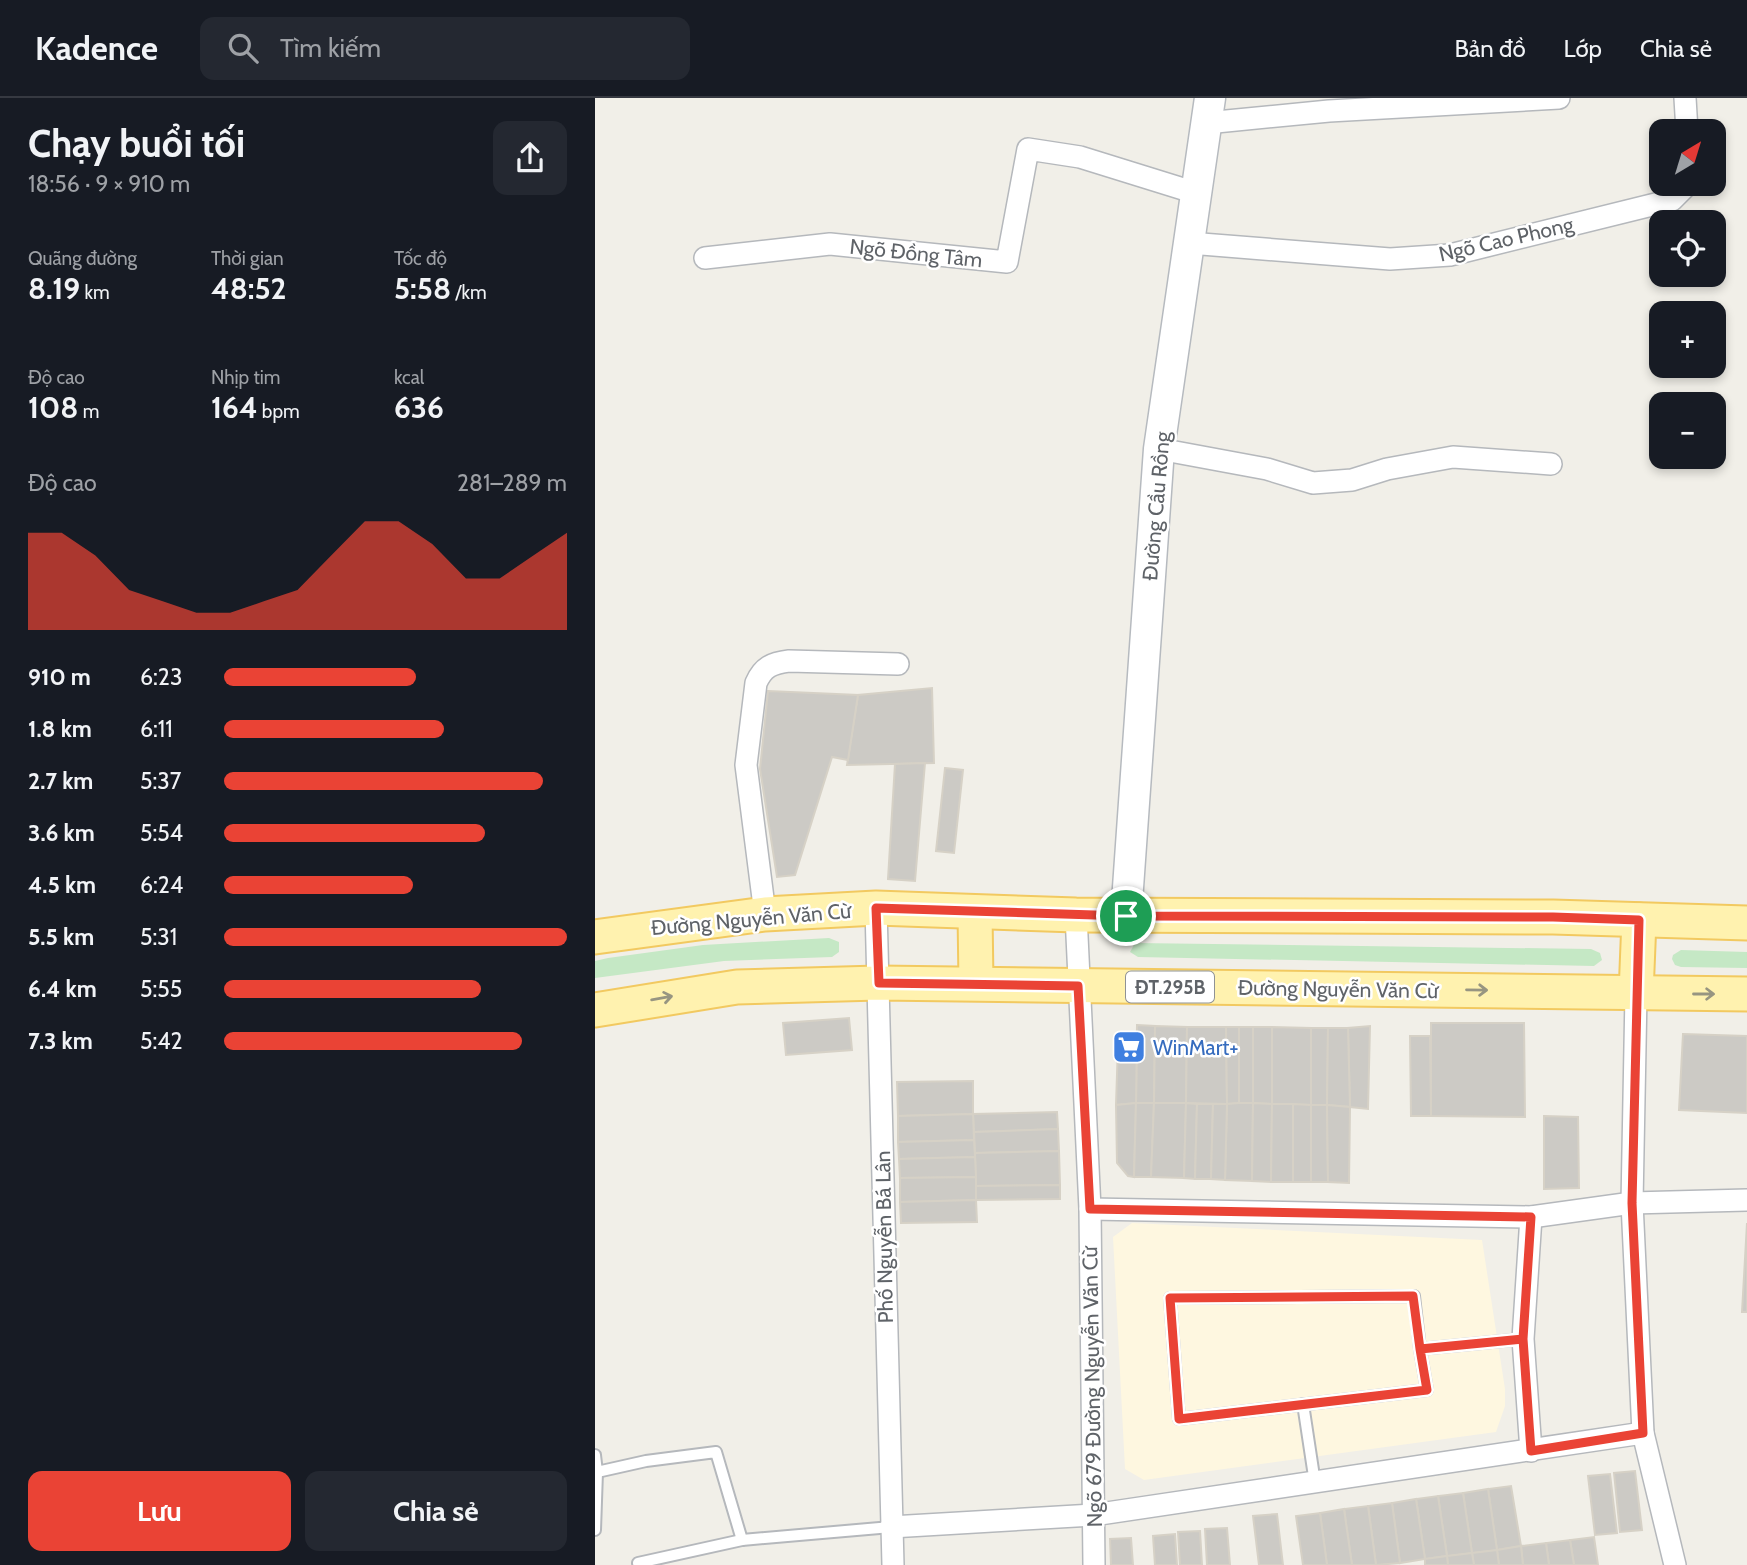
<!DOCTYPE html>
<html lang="vi">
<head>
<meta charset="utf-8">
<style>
  body { margin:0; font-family:Cabin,sans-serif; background:#242831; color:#f1f3f6; height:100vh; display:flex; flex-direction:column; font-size:26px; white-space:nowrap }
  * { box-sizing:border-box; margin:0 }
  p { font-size:23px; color:#9ea1a6 }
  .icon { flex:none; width:38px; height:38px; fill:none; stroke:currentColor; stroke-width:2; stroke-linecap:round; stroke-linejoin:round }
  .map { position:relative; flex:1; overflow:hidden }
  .drawer { display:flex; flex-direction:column; background:#171b24; width:595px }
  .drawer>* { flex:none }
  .needle { width:46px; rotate:38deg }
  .buttons { position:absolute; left:1054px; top:21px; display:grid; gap:14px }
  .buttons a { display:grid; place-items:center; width:77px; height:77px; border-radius:14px; background:#171b24; box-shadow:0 4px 10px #0003; font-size:35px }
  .pin { position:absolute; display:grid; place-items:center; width:60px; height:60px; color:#fff; margin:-30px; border:4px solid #fff; border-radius:50%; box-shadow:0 2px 7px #0007 }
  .round { display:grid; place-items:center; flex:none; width:74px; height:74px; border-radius:14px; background:#242831 }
  .head { display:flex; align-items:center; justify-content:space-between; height:119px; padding:0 28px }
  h1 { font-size:38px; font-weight:800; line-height:52px }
  .stats { display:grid; grid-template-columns:repeat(3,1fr); gap:10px; height:119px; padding:7px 28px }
  .stats div { display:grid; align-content:center }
  .stats b { font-size:30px; font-weight:800 }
  .stats small { font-size:19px; font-weight:400 }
  .stats p { font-size:19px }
  .chart { height:196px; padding:14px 28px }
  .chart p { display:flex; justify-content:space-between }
  .chart svg { width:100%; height:126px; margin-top:7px; fill:#ea4335; opacity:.7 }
  .action { display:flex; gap:14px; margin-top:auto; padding:14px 28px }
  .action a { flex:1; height:80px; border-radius:14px; background:#ea4335; color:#fff; font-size:28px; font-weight:800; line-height:80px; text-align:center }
  .action a+a { background:#242831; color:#f1f3f6 }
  ul { padding:0 28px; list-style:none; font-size:23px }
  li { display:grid; grid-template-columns:112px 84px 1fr; align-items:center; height:52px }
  li i { height:18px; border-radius:9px; background:#ea4335 }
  header { display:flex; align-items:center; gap:42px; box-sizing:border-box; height:98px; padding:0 35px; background:#171b24; border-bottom:2px solid #363941 }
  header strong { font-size:33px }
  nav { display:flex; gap:38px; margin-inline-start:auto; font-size:24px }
  .search { width:490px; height:63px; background:#242831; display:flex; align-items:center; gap:18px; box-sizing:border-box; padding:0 24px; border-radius:14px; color:#9ea1a6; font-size:26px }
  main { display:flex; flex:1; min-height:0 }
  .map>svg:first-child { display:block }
  .commercial { fill:#fef7e0 }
  .green { fill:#c5e8c5 }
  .building { fill:#cccac5; stroke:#d6d1c6; stroke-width:2 }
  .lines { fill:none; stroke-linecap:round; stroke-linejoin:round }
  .lane-casing { stroke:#b5b8bc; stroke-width:14 }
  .street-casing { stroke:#b5b8bc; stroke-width:24 }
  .secondary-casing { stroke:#b6babf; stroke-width:33 }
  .primary-casing { stroke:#f2c960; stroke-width:37 }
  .lane { stroke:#fff; stroke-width:10 }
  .street { stroke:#fff; stroke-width:21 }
  .secondary { stroke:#fff; stroke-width:30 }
  .primary { stroke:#fff2af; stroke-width:33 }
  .oneway { stroke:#979581 }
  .route-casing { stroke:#fff; stroke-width:14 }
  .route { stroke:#ea4335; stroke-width:9 }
  .labels { text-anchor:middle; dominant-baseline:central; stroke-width:5; stroke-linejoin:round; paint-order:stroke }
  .shield { fill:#fff; stroke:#8f9295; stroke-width:2 }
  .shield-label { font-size:19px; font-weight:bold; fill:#5f6368 }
  .street-label { font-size:21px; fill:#5f6368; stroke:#fff }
  .shop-label { font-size:21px; fill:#366cbe; stroke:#fff; text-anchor:start }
</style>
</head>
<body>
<header>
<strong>Kadence</strong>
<div class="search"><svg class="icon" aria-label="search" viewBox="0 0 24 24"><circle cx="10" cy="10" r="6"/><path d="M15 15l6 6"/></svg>Tìm kiếm</div>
<nav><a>Bản đồ</a><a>Lớp</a><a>Chia sẻ</a></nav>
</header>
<main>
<section class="drawer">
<div class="head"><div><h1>Chạy buổi tối</h1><p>18:56 · 9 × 910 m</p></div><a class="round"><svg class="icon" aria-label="share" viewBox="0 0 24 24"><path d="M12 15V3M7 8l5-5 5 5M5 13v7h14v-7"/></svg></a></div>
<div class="stats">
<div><p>Quãng đường</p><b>8.19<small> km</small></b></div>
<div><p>Thời gian</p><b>48:52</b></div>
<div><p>Tốc độ</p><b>5:58<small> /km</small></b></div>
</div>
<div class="stats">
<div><p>Độ cao</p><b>108<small> m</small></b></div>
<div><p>Nhịp tim</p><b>164<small> bpm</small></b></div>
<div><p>kcal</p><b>636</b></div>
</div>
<div class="chart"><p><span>Độ cao</span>281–289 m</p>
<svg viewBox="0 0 160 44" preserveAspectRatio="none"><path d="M0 44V10L10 10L20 18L30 30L40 34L50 38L60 38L70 34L80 30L90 18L100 6L110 6L120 14L130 26L140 26L150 18L160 10V44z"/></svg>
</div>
<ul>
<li><b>910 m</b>6:23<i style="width:56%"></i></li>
<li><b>1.8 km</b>6:11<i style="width:64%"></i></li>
<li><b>2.7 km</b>5:37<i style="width:93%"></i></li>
<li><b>3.6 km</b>5:54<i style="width:76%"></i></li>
<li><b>4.5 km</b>6:24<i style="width:55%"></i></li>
<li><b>5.5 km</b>5:31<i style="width:100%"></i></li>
<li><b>6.4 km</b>5:55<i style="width:75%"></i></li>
<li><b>7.3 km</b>5:42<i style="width:87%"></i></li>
</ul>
<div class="action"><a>Lưu</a><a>Chia sẻ</a></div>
</section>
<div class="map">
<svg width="1152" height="1467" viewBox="0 0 1152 1467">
  <rect width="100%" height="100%" fill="#f1efe8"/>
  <path class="commercial" d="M537,1125L887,1142L910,1291V1308L901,1334L549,1382L530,1371L518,1139Z"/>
  <g class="green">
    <path d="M234,840L244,844V854L237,859L129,863L0,880V863L13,860L108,847Z"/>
    <path d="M540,845L996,851L1005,855L1007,862L999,868L543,859L535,854Z"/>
    <path d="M1086,852L1152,854V870L1086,869L1080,867L1077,861L1078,857Z"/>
  </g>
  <g class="building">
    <path d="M337,590L339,665L252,667L263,597Z"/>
    <path d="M173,593L263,597L253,662L237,659L200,777L182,779L165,671Z"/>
    <path d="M330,665L320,783L293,781L300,666Z"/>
    <path d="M350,670L368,672L359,755L341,753Z"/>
    <path d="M254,920L257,952L191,957L188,925Z"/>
    <path d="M836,925H929L930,1019L836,1018Z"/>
    <path d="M542,927L560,928L559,1005H541Z"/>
    <path d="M560,928L592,929L591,1005H559Z"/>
    <path d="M775,928L773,1011L755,1009L753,930Z"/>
    <path d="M592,929H631L632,1006L591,1005Z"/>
    <path d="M631,929H644V1005L632,1006Z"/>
    <rect x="644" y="929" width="14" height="76"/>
    <path d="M658,929H677V1006L658,1005Z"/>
    <path d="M677,929L716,930V1007L677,1006Z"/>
    <path d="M716,930H733L732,1007H716Z"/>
    <path d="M733,930H753L755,1009L732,1007Z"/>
    <path d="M530,936H542L541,1005L521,1007L523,946Z"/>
    <path d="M1088,936L1152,938V1015L1084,1012Z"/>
    <path d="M815,938H835L836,1018H816Z"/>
    <path d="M378,983V1016L303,1018L302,984Z"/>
    <path d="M541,1005L539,1079L533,1078L522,1065L521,1007Z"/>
    <path d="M541,1005H559L556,1079H539Z"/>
    <path d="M559,1005H591L589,1080L556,1079Z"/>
    <path d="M591,1005L602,1006L600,1081L589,1080Z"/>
    <path d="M644,1005H658L657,1083L630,1082L632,1006Z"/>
    <path d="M658,1005L677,1006L676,1084L657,1083Z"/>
    <path d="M602,1006H618L616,1081H600Z"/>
    <path d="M618,1006H632L630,1082L616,1081Z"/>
    <path d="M677,1006H698V1084H676Z"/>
    <path d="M698,1006L716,1007V1084H698Z"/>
    <path d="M716,1007H732L733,1084H716Z"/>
    <path d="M732,1007L755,1009L754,1085L733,1084Z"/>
    <path d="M462,1014L463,1031L379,1034L378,1016Z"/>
    <path d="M378,1016L379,1042L303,1044V1018Z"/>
    <path d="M949,1018L983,1019L984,1090L949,1091Z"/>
    <path d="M463,1031L464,1053L380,1055L379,1034Z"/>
    <path d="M379,1042L380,1059L304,1061L303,1044Z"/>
    <path d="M464,1053L465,1087L381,1088L380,1055Z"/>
    <path d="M380,1059L381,1079L305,1080L304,1061Z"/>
    <path d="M381,1079V1102L305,1104V1080Z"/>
    <path d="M465,1087V1101L381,1102V1088Z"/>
    <path d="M381,1102L382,1124L306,1125L305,1104Z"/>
    <path d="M1152,1125V1214H1147Z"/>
    <path d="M1040,1373L1047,1432L1025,1434L1019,1375Z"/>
    <path d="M1015,1376L1022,1435L1000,1437L993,1378Z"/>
    <path d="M916,1388L926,1448L902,1452L893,1391Z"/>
    <path d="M893,1391L902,1452L877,1455L868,1395Z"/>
    <path d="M868,1395L877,1455L852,1458L843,1398Z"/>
    <path d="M843,1398L852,1458L830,1461L821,1401Z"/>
    <path d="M821,1401L830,1461L805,1465L797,1405Z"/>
    <path d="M797,1405L805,1465L781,1467L773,1408Z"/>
    <path d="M773,1408L781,1467H757L749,1411Z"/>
    <path d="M749,1411L757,1467H732L725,1415Z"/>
    <path d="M725,1415L732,1467H708L701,1418Z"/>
    <path d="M682,1416L688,1467H664L658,1418Z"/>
    <path d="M632,1430L635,1467H612L610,1431Z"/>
    <path d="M605,1433L607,1467H585L583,1434Z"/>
    <path d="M580,1436L582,1467H560L558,1438Z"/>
    <path d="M999,1439L1003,1467H979L975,1442Z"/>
    <path d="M536,1440L538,1467H516L515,1441Z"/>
    <path d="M975,1442L979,1467H954L951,1445Z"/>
    <path d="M951,1445L954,1467H928L926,1448Z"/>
    <path d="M926,1448L928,1467H904L902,1452Z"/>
    <path d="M902,1452L904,1467H879L877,1455Z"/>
    <path d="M877,1455L879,1467H853L852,1458Z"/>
    <path d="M852,1458L853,1467H830V1461Z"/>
  </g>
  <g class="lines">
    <defs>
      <g id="lane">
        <path d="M825,1251L832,1292L584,1321L575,1200L819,1198L825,1251L928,1241"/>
        <path d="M708,1306L720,1385"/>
        <path d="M0,1357L2,1374L51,1363L121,1354L147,1442"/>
        <path d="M0,1432L2,1374"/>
        <path d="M43,1465L147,1442L296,1429"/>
      </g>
      <g id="street">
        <path d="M1090,0L1092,33"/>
        <path d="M611,25L734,13L964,0"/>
        <path d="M594,145L795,161L855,157L1077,102L1093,86"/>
        <path d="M110,160L235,146L412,164L433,51L485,59L601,95"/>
        <path d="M564,351L672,371L718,385L757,382L792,371L858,359L956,366"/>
        <path d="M281,810L298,1467"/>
        <path d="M170,816L151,667L161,585C168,569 177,565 194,563L303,566"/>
        <path d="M481,817L495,1111L499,1467"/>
        <path d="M1041,896L1037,1105L1048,1335L1080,1467"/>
        <path d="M495,1111L936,1119L1037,1105L1152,1102"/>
        <path d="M936,1119L928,1241L936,1353"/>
        <path d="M296,1429L498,1417L1048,1335"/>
      </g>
      <path id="secondary" d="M531,818L564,351L615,0"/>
      <g id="primary">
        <path d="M380,815L381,885"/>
        <path d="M0,839L170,816L281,810L481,817L958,819L1152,825"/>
        <path d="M1041,896L1044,822"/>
        <path d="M0,912L142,889L283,885L1152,896"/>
      </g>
    </defs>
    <use href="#lane" class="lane-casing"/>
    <use href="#street" class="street-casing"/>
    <use href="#secondary" class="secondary-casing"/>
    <use href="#primary" class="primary-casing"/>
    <use href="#lane" class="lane"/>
    <use href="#street" class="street"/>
    <use href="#secondary" class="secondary"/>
    <use href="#primary" class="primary"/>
  </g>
  <defs><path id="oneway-shaft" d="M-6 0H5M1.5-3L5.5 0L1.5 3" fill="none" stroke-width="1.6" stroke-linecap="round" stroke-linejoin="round" transform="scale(1.75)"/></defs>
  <g class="oneway">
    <use href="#oneway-shaft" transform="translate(882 892) rotate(1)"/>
    <use href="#oneway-shaft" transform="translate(1109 896)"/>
    <use href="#oneway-shaft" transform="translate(67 900) rotate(-10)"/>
  </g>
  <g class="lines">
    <defs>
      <path id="route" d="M531,818L281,810L284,885L483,888L495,1111L936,1119L928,1241L825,1251L832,1292L584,1321L575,1200L818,1198L825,1251L928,1241L936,1353L1048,1335L1037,1105L1044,822L958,819L531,818"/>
    </defs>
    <use href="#route" class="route-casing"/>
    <use href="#route" class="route"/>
  </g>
  <defs>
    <symbol id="supermarket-square" viewBox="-11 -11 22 22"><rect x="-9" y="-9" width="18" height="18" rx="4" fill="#3f7fe0" stroke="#fff"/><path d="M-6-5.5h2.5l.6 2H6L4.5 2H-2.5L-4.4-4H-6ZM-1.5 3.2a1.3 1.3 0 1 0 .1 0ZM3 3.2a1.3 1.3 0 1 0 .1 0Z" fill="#fff"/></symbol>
  </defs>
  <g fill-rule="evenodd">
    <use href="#supermarket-square" x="515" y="930" width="38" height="38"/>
  </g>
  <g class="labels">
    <rect class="shield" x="531" y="873.5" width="88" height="31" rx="5"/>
    <g class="shield-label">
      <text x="575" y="889">ĐT.295B</text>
    </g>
    <g class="street-label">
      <text transform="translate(911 141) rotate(-13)">Ngõ Cao Phong</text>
      <text transform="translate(321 155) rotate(6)">Ngõ Đồng Tâm</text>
      <text transform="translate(561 408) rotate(-85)">Đường Cầu Rồng</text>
      <text transform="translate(156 821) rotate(-5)">Đường Nguyễn Văn Cừ</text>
      <text transform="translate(743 891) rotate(1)">Đường Nguyễn Văn Cừ</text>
      <text transform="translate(289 1139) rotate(-91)">Phố Nguyễn Bá Lân</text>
      <text transform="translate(497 1289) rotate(-91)">Ngõ 679 Đường Nguyễn Văn Cừ</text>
    </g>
    <g class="shop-label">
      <text x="558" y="949">WinMart+</text>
    </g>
  </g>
</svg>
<div class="buttons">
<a><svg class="needle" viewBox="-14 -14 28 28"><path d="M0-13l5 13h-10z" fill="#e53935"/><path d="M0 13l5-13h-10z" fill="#9ea1a6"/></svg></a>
<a><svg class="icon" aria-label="locate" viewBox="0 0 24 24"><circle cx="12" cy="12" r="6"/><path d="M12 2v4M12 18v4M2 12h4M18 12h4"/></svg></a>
<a>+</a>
<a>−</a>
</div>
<div class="pin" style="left:531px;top:818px;background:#1e9e55"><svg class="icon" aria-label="arrive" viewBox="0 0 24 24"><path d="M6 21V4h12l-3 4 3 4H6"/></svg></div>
</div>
</main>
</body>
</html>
